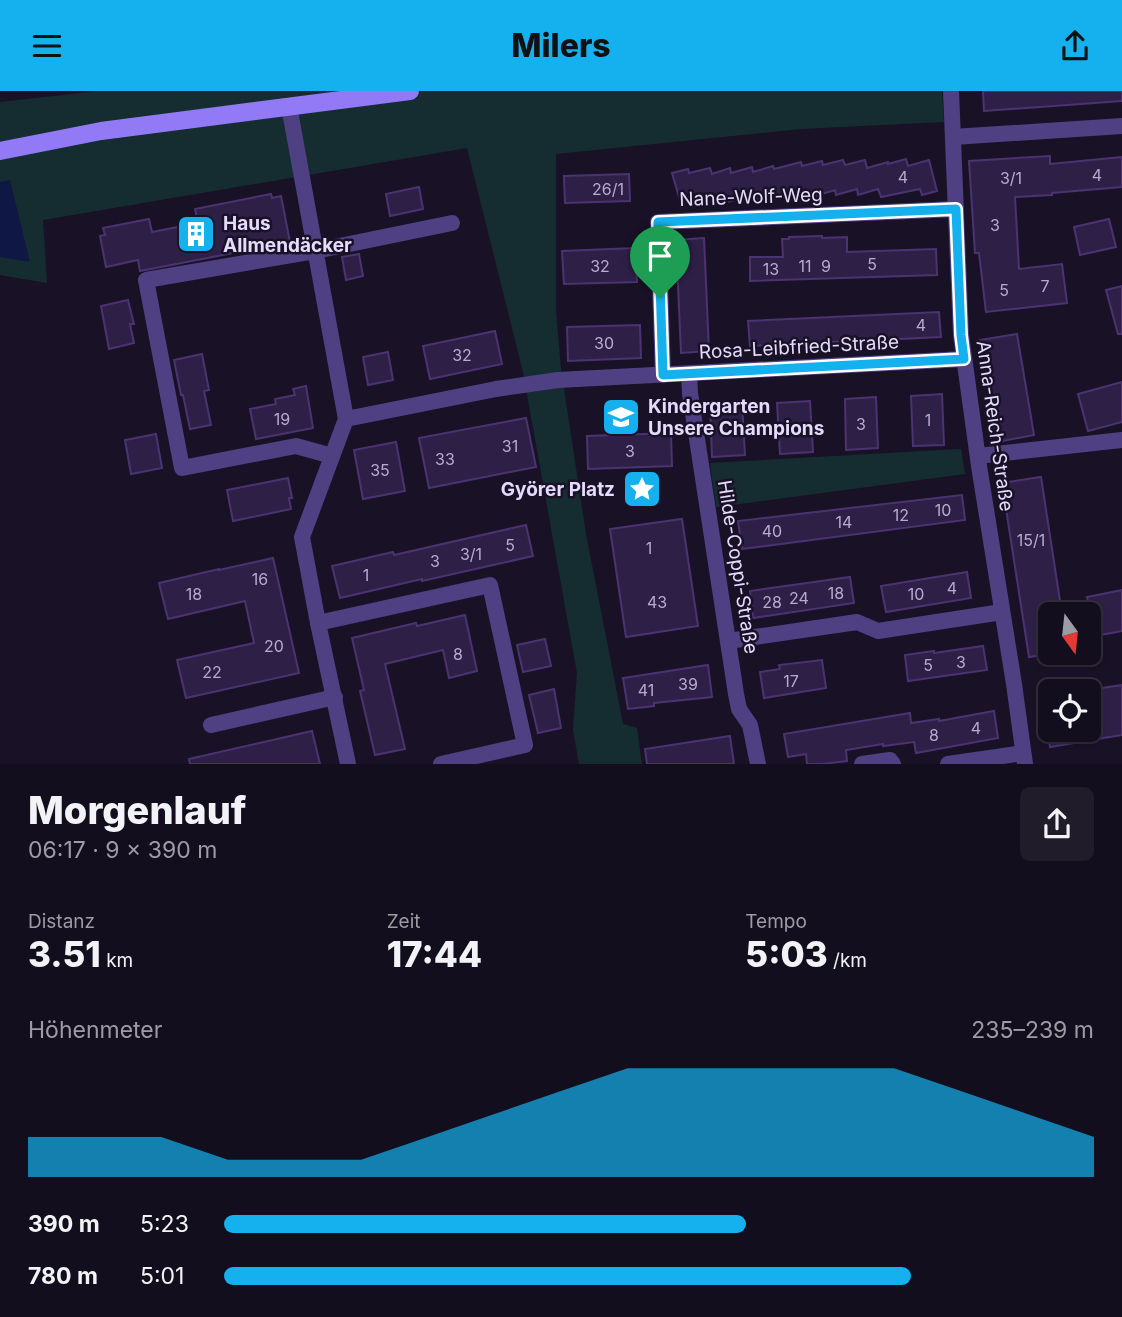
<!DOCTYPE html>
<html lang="de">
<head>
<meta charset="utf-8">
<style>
  body { margin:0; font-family:Inter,sans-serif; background:#201c2a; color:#f1f3f6; height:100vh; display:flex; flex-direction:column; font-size:26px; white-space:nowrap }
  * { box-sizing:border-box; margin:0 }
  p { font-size:23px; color:#9d9ca4 }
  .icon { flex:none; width:38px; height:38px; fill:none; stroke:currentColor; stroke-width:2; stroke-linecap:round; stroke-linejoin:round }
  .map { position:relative; height:673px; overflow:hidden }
  .side { display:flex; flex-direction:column; background:#130e1d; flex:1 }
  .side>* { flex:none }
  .needle { width:46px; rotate:165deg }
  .controls { position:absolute; left:1038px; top:511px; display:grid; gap:14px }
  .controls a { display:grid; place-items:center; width:63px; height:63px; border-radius:10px; background:#130e1d; box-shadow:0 2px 5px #0004,0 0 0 2px #322e3b; font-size:35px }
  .pin { position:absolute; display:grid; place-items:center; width:60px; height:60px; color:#fff; margin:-72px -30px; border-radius:50% 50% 50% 0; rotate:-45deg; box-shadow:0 0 7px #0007 }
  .pin .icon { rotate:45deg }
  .round { display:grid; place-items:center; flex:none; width:74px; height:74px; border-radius:10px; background:#201c2a }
  .summary { display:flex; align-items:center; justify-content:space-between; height:119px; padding:0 28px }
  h1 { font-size:38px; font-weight:800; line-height:52px }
  .stats { display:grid; grid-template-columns:repeat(3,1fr); gap:10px; height:119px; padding:7px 28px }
  .stats div { display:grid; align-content:center }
  .stats b { font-size:35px; font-weight:800 }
  .stats small { font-size:19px; font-weight:400 }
  .stats p { font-size:19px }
  .chart { height:196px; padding:14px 28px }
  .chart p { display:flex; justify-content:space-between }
  .chart svg { width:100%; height:126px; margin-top:7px; fill:#15b1ee; opacity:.7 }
  ul { padding:0 28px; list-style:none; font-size:23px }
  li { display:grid; grid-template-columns:112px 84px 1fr; align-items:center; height:52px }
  li i { height:18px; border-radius:9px; background:#15b1ee }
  header { display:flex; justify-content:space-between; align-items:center; height:91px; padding:0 28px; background:#15b1ee; color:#111; font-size:32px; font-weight:800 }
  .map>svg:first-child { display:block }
  .green { fill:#152d31 }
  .water { fill:#0f1844 }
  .building { fill:#2e1f47; stroke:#4b3371; stroke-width:2 }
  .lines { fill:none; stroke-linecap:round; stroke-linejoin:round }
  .minor { stroke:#4f4083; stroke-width:16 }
  .secondary { stroke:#9279f6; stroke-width:18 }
  .route-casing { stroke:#fff; stroke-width:14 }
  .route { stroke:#15b1ee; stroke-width:9 }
  .labels { text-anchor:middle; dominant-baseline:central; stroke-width:5; stroke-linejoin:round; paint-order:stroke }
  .number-label { font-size:16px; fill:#b7accf }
  .street-label { font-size:19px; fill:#e5dbfc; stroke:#191227 }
  .poi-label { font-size:19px; font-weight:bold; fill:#e5dbfc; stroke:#191227; text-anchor:start }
</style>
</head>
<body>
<header><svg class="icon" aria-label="menu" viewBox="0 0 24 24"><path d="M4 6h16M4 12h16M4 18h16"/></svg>Milers<svg class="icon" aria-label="share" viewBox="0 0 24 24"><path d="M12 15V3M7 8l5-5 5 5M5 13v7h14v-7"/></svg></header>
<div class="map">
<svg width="1122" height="673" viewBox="0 0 1122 673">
  <rect width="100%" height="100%" fill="#191227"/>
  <g class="green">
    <path d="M98,0H942L944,31L800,38L556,63V221L561,278L586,443L623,633L637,637L642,673H579L573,639L577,582L523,281L467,57L43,129L47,192L0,184V11Z"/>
    <path d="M961,358L965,383L716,416L710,372Z"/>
  </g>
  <path class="water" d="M10,89L30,171L0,166V91Z"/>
  <g class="building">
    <path d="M983,0H1122V10L984,20Z"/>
    <path d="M1050,65V73L1122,66V96L1052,102V104L1015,106L1019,178L1062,173L1067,212L986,221L979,162H975L969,70Z"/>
    <path d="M906,68L908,75L929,69L937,100L922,104L920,98L881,106L878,98L858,104L857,98L836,104L835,99L815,105L814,101L794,106L793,103L766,110L765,106L745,111L744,107L723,112L722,107L703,112L702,107L681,113L672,82L688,78L689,82L710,77L712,83L730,77L731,82L752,76L753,81L773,75L774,78L801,71L802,75L822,70L823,74L843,69L845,74L865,69L867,77L888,71V73Z"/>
    <path d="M629,83L630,110L565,112L564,85Z"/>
    <path d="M419,96L423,118L390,125L386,103Z"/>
    <path d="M271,103L272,107L281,105L290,151L140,180L138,169L106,176L100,145L105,144L103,137L149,128L152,141L198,132L195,118Z"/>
    <path d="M1109,128L1116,156L1080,164L1074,136Z"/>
    <path d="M822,145V147L847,146V161L936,158L937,184L750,190V166H783L782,148H789V146Z"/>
    <path d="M704,147L709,260L681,262L676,149Z"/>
    <path d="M635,157L637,191L564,193L562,160Z"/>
    <path d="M359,163L363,185L346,189L342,166Z"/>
    <path d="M1122,195V243H1118L1106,199Z"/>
    <path d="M128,209L134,233H130L134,252L109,258L101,215Z"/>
    <path d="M939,221L941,246L750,255L748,230Z"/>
    <path d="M640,234L641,267L568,270L567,236Z"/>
    <path d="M495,240L502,273L430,288L423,255Z"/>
    <path d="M1017,243L1034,344L997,351L980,249Z"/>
    <path d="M388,261L393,289L368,294L363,266Z"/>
    <path d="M202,263L209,299L204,300L211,334L190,338L183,304H181L174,269Z"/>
    <path d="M1122,291V331L1088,340L1078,303Z"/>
    <path d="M306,295L313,337L256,348L250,318L276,313L275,308L295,304L293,298Z"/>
    <path d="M942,303L944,354L913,355L911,305Z"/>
    <path d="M876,306L878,357L846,359L845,308Z"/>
    <path d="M810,310L813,361L780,363L777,312Z"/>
    <path d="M742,312L745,364L712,366L710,313Z"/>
    <path d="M526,327L536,376L429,397L419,347Z"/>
    <path d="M671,342L672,375L588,378L587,345Z"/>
    <path d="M156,343L162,377L131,383L125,349Z"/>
    <path d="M396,351L405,400L363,408L354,359Z"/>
    <path d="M1041,386L1062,523H1050V563L1029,566L1002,392Z"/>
    <path d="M288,387L292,407H289L291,418L233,430L227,399Z"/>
    <path d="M962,404L965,429L742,458L738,430Z"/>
    <path d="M682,428L698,535L626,546L610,438Z"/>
    <path d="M526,434L533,465L422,490V488L340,507L332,475L393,461L394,464Z"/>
    <path d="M273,467L299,582L186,607L177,569L254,552L245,510L168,528L159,492L219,478V479Z"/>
    <path d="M967,481L971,507L886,521L881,495Z"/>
    <path d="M850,486L854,512L753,527L750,500Z"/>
    <path d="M1122,499V540L1095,545L1087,506Z"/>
    <path d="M465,524L477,580L449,587L443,559L385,573L405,658L375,664L360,600L364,599L352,547L416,532L417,535Z"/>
    <path d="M545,548L551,575L523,581L517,554Z"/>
    <path d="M983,555L987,579L908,590L905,564L934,560V562Z"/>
    <path d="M822,569L826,597L764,607L760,581L780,578L779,574Z"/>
    <path d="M708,574L712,606L654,612V615L628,618L623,587Z"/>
    <path d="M1122,594V644L1050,656L1047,639H1088V599Z"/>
    <path d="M554,598L561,637L538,642L529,604Z"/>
    <path d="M994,620L998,647L916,662L914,651L883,655V653L846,659L847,670L822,673H807L806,663L788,666L784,643L910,622L911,632L939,628V630Z"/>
    <path d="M312,640L320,673H190L189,668Z"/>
    <path d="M730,645L734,673H647L645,658Z"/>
  </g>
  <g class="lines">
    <g class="minor">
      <path d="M951,0L961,244L979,375L1014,593L1025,673"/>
      <path d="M289,15L346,328L302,446L318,532L348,673"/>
      <path d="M953,46L1122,35"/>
      <path d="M689,283L690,302L736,603L739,618L750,634L758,673"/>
      <path d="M663,284L658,131L956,118"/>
      <path d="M346,328L496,298L558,289L964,268"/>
      <path d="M332,365L296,355L182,377L146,189L315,160L452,132"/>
      <path d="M978,365L1122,349"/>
      <path d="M318,532L490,494L525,654L441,673"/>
      <path d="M728,550L857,531L878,540L1002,521"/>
      <path d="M211,634L335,606"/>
      <path d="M862,673L890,669L893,673"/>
      <path d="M948,673L1023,662"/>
    </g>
    <path class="secondary" d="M0,60L101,40L410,0"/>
  </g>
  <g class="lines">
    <defs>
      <path id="route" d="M956,118L961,244L964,268L663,284L658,131Z"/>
    </defs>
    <use href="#route" class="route-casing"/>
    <use href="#route" class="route"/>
  </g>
  <defs>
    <symbol id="building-square" viewBox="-11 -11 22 22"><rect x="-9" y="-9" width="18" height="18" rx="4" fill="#15b1ee" stroke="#191227"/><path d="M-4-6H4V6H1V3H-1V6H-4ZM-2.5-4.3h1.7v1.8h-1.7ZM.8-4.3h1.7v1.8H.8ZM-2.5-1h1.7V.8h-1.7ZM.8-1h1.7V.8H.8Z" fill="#fff"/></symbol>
    <symbol id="school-square" viewBox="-11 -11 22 22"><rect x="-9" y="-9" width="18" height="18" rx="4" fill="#15b1ee" stroke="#191227"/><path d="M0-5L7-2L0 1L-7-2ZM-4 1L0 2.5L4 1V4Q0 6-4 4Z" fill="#fff"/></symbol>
    <symbol id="sight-square" viewBox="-11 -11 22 22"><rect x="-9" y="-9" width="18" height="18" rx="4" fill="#15b1ee" stroke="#191227"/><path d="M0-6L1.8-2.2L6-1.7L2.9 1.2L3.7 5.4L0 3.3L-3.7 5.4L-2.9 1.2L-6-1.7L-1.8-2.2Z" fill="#fff"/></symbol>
  </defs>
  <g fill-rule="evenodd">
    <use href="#building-square" x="174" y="121" width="44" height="44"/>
    <use href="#school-square" x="599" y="304" width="44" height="44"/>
    <use href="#sight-square" x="620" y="376" width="44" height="44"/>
  </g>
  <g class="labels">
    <g class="number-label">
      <text x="1097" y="84">4</text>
      <text x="903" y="86">4</text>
      <text x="1011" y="87">3/1</text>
      <text x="608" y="98">26/1</text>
      <text x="995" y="134">3</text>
      <text x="872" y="173">5</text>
      <text x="600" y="175">32</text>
      <text x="805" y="175">11</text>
      <text x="826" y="175">9</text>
      <text x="771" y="178">13</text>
      <text x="1045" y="195">7</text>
      <text x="1004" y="199">5</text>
      <text x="921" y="234">4</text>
      <text x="604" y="252">30</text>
      <text x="462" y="264">32</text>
      <text x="282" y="328">19</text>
      <text x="928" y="329">1</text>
      <text x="861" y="333">3</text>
      <text x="510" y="355">31</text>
      <text x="630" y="360">3</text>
      <text x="445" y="368">33</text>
      <text x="380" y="379">35</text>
      <text x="943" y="419">10</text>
      <text x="901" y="424">12</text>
      <text x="844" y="431">14</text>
      <text x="772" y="440">40</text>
      <text x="1031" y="449">15/1</text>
      <text x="510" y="454">5</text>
      <text x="649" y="457">1</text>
      <text x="471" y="463">3/1</text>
      <text x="435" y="470">3</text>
      <text x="366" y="484">1</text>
      <text x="260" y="488">16</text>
      <text x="952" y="497">4</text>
      <text x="836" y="502">18</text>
      <text x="194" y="503">18</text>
      <text x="916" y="503">10</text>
      <text x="799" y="507">24</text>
      <text x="657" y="511">43</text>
      <text x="772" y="511">28</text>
      <text x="274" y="555">20</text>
      <text x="458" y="563">8</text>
      <text x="961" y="571">3</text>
      <text x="928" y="574">5</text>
      <text x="212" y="581">22</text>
      <text x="791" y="590">17</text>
      <text x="688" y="593">39</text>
      <text x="646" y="599">41</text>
      <text x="976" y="637">4</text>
      <text x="934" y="644">8</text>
    </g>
    <g class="street-label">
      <text transform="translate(751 106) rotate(-2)">Nane-Wolf-Weg</text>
      <text transform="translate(799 256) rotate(-3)">Rosa-Leibfried-Straße</text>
      <text transform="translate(995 335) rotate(82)">Anna-Reich-Straße</text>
      <text transform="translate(738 476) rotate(81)">Hilde-Coppi-Straße</text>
    </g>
    <g class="poi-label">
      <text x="223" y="132">Haus<tspan x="223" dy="22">Allmendäcker</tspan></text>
      <text x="648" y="315">Kindergarten<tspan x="648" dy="22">Unsere Champions</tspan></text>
      <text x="615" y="398" text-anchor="end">Györer Platz</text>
    </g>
  </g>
</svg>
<div class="controls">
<a><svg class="needle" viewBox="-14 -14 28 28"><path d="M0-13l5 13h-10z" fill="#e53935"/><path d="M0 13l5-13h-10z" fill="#9d9ca4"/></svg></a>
<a><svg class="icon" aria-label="locate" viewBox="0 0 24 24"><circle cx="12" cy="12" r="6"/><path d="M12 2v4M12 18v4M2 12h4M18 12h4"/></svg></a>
</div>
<div class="pin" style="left:660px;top:207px;background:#1e9e55"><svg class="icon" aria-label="arrive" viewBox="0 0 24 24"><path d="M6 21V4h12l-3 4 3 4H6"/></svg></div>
</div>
<section class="side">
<div class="summary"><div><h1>Morgenlauf</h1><p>06:17 · 9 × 390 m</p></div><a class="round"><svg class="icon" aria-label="share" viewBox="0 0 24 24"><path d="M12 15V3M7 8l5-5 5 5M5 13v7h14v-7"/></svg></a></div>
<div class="stats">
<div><p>Distanz</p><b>3.51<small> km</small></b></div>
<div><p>Zeit</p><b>17:44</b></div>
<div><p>Tempo</p><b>5:03<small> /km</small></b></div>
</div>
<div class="chart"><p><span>Höhenmeter</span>235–239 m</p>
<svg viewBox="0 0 160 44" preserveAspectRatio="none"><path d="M0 44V30L10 30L20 30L30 38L40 38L50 38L60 30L70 22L80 14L90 6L100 6L110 6L120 6L130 6L140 14L150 22L160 30V44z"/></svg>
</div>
<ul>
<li><b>390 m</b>5:23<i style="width:60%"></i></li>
<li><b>780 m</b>5:01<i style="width:79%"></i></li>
</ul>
</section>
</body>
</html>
